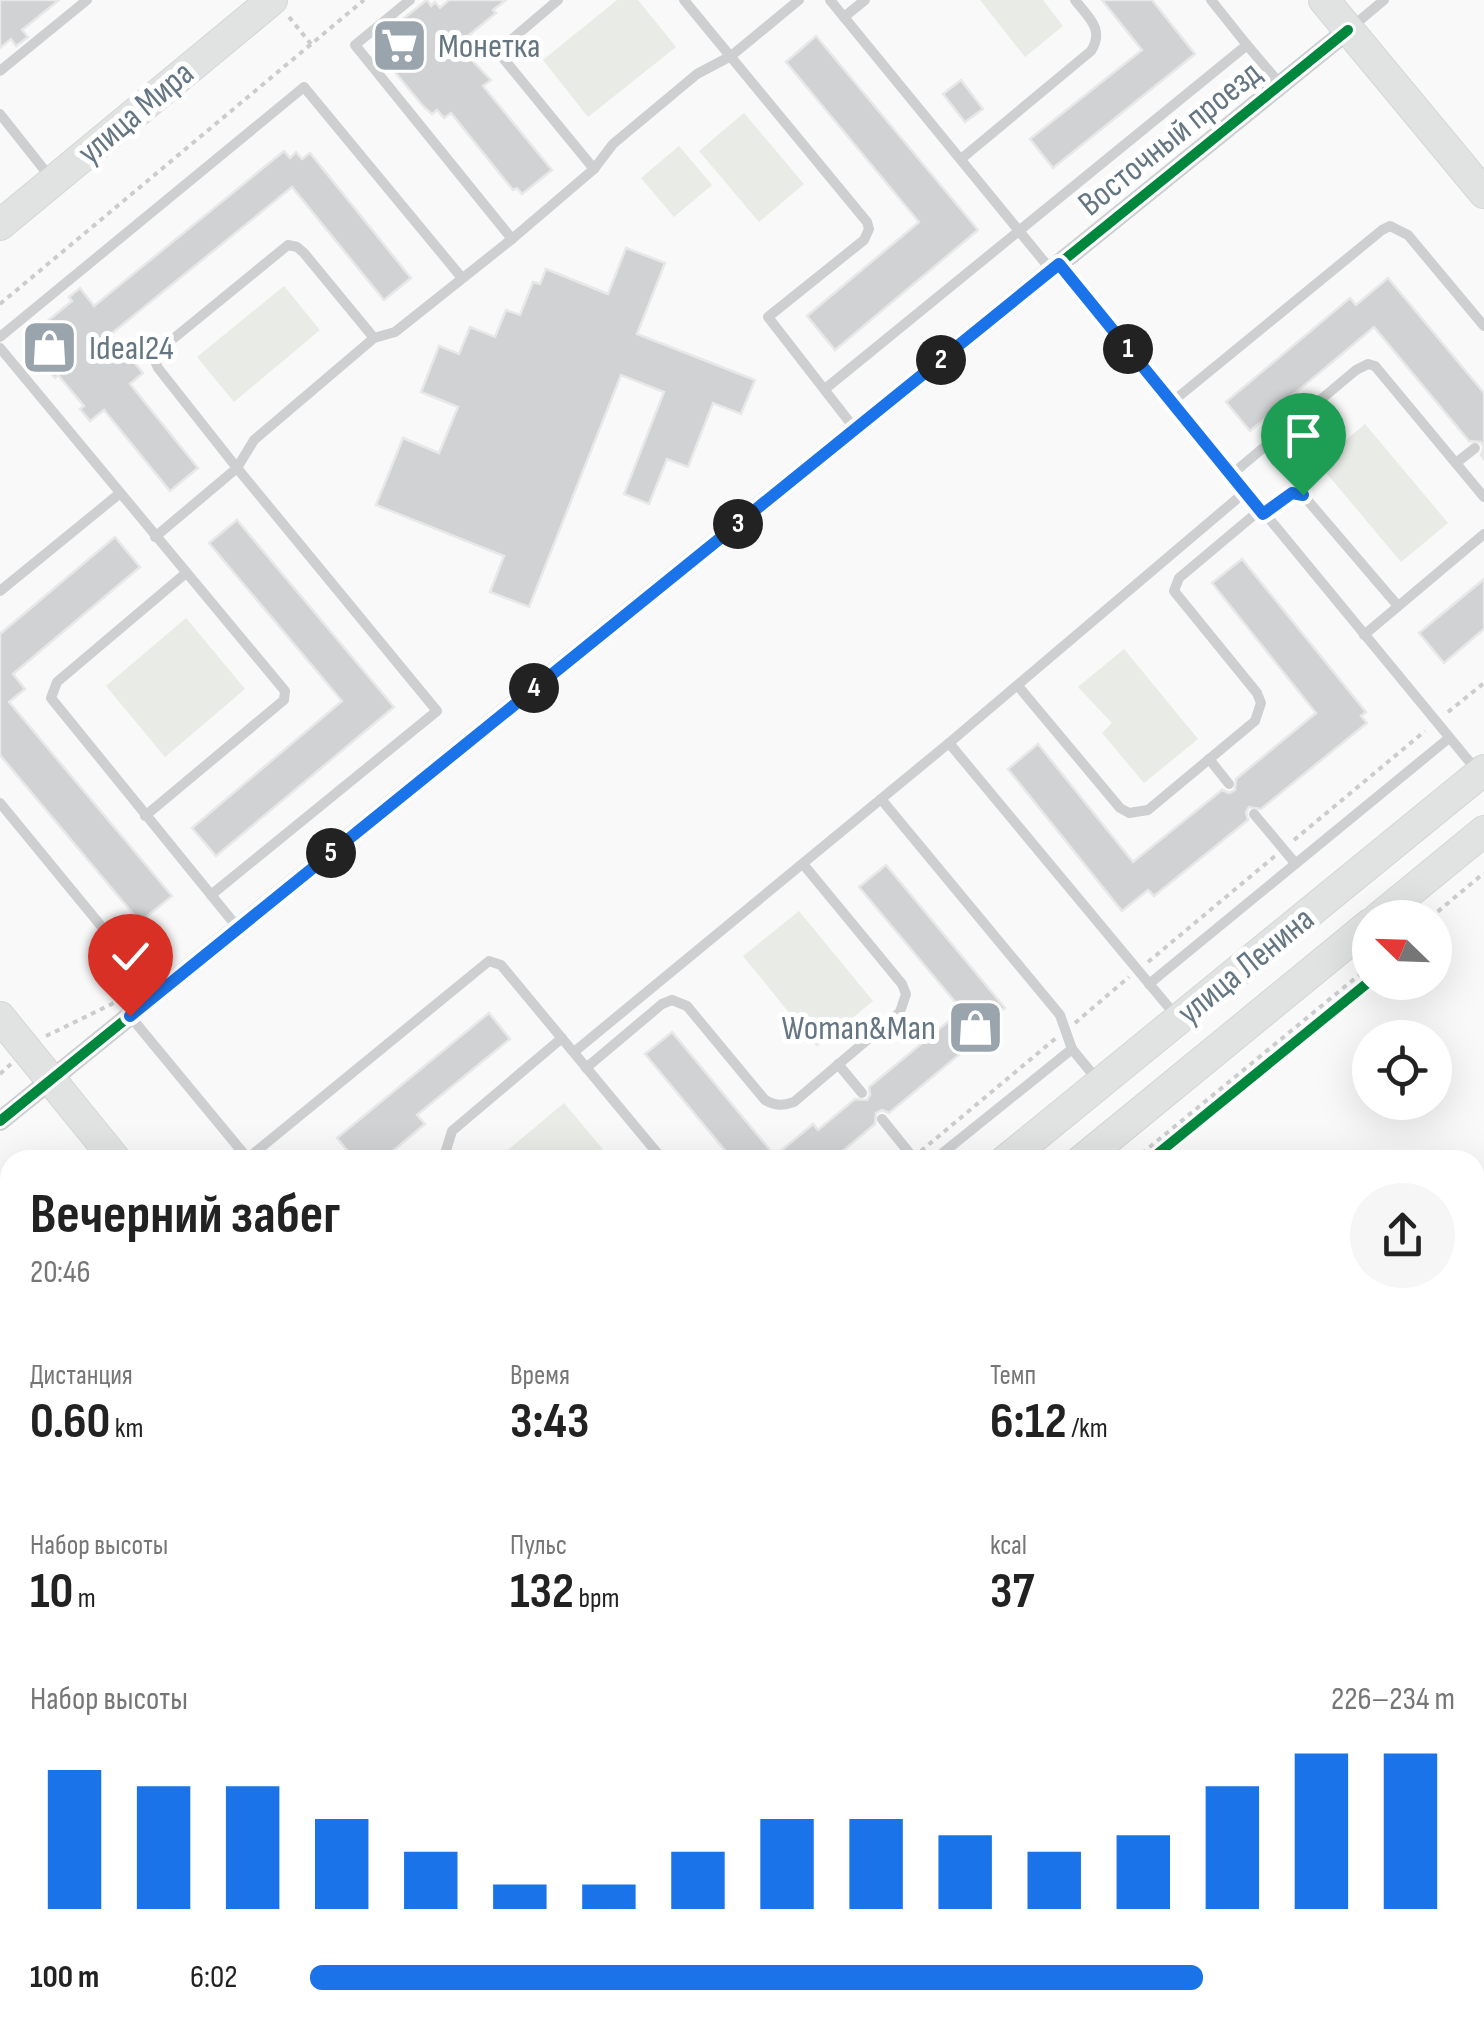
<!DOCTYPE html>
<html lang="ru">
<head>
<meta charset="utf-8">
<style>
  body { margin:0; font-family:"Sofia Sans Condensed",sans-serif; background:#f6f6f6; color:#222; height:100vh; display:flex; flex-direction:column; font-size:38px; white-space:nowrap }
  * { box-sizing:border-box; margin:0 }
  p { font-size:32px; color:#767676 }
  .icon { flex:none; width:55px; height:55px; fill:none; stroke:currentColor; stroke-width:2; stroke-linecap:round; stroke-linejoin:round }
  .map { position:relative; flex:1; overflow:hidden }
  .side { position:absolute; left:0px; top:1150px; width:1485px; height:888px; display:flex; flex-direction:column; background:#fff; border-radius:30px 30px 0 0; box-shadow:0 10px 40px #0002 }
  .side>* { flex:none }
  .needle { width:65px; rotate:293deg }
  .buttons { position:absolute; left:1352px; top:900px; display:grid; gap:20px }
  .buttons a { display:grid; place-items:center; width:100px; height:100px; border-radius:50%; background:#fff; box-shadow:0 10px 40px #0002; font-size:50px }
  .pin { position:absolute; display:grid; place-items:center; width:85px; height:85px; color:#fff; margin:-102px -42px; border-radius:50% 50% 50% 0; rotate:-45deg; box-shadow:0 0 10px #0007 }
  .pin .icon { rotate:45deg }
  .km { position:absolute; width:50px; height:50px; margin:-25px; border-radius:50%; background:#222; color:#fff; font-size:28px; line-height:50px; text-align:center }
  .round { display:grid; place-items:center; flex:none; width:105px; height:105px; border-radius:52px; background:#f6f6f6 }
  .headline { display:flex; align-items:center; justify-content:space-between; height:170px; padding:0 30px }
  h1 { font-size:55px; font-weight:700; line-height:75px }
  .figures { display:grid; grid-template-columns:repeat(3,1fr); gap:15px; height:170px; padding:10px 30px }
  .figures div { display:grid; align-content:center }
  .figures b { font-size:50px; font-weight:700 }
  .figures small { font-size:28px; font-weight:400 }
  .figures p { font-size:28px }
  .chart { height:280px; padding:20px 30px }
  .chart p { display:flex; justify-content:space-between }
  .chart svg { width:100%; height:180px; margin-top:10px; stroke:#1a73e8; stroke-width:6 }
  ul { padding:0 30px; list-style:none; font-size:32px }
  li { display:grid; grid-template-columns:160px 120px 1fr; align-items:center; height:75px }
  li i { height:25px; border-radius:12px; background:#1a73e8 }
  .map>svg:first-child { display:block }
  .green { fill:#e8ebe6 }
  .building { fill:#d0d2d3; stroke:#e8e8e8; stroke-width:2.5 }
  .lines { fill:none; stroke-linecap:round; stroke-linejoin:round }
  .secondary-casing { stroke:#d5d6d7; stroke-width:30 }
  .primary-casing { stroke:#d5d6d7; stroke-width:32 }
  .path { stroke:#cbcccd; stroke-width:4; stroke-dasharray:5 5; stroke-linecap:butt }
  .service { stroke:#cecfd0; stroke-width:10 }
  .minor { stroke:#cecfd0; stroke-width:20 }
  .secondary { stroke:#e1e2e2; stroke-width:28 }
  .primary { stroke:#e1e2e2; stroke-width:30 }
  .cycleway-casing { stroke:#fff; stroke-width:16 }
  .cycleway { stroke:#00873e; stroke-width:10 }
  .route-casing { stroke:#fff; stroke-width:20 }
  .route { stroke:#1a73e8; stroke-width:12 }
  .labels { text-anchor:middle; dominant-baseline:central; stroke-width:10; stroke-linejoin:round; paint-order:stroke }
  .poi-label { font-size:35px; fill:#657683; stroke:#fff; text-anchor:start }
  .street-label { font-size:35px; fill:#657683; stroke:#fff }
</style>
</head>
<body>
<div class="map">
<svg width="1484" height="2037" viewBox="0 0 1484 2037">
  <rect width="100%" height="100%" fill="#f9f9f9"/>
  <g class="green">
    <path d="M617,0H638L676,47L588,117L543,60Z"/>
    <path d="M980,0H1043L1063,26L1025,57Z"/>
    <path d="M744,113L804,184L759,222L699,151Z"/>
    <path d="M679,146L712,185L674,217L641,178Z"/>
    <path d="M284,286L320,330L234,402L197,357Z"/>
    <path d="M1365,424L1448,523L1401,562L1318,463Z"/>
    <path d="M186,618L245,689L165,757L106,686Z"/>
    <path d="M1124,649L1198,739L1144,783L1102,733L1112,723L1078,687Z"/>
    <path d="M799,911L873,1001L817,1047L743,956Z"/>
    <path d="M564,1103L612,1160H496Z"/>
  </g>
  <g class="building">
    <path d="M0,0H59L22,30L28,37L16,46L11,39L0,48Z"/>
    <path d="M427,0L431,6L435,2L440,8L449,0H506L493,10L496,13L463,40L465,43L460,48L491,80L483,86L552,170L522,194L517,188L513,190L451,113L444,118L437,110L432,114L423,106L375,48L378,38Z"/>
    <path d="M1102,0H1152L1195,54L1053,168L1030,139L1142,50Z"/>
    <path d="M816,36L978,230L835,350L807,316L919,222L786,62Z"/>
    <path d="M961,80L983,109L965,122L943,94Z"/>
    <path d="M284,151L290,158L296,152L302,159L310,153L411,278L384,300L292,187L111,334L143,373L130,384L198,468L170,491L104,410L90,421L80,409L84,406L58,375L55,378L44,365L48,362L28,337L72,301L69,297L80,288L94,306Z"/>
    <path d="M626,248L665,263L637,334L755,380L741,414L713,403L688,467L667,459L649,504L624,494L664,392L621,375L529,607L490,592L504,556L376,505L403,438L439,453L458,407L421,392L439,346L459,354L470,327L495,337L506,310L520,315L533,282L540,284L546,269L608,294Z"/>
    <path d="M1388,278L1484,393V459L1481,455L1484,448L1481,442L1469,441L1374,327L1250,431L1226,402L1350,298L1356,305Z"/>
    <path d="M237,520L394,707L216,856L192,828L342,701L209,543Z"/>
    <path d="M115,537L140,567L13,674L25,689L9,702L172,896L140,922L0,755V634Z"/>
    <path d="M1242,559L1366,712L1361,716L1367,723L1261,809L1249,807L1246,812L1248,820L1154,896L1148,890L1122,911L1008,769L1038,744L1133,862L1222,790L1229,793L1235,790L1236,779L1316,713L1212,583Z"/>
    <path d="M1484,579V629L1444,663L1419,633Z"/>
    <path d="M886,865L1005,1008L992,1018L995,1021L988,1027L990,1029L889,1113L882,1110L876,1113L875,1124L832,1160H733L645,1054L672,1032L775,1156L813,1124L818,1130L855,1099L867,1100L870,1095L869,1087L962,1010L859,887Z"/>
    <path d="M489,1013L510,1039L417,1115L425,1124L382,1160H355L337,1138Z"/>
  </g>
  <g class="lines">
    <defs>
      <path id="secondary" d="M1475,1507L1484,1502"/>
      <g id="primary">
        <path d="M1324,0L1484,193"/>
        <path d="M0,225L272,0"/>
        <path d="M1378,918L1484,831"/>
        <path d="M0,1017L116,1160"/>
        <path d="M1006,1160L1484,770"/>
        <path d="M1082,1160L1370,924"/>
        <path d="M0,1987L10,1978"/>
        <path d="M825,2028L829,2031"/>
        <path d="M12,2037L23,2028"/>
      </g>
    </defs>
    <use href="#secondary" class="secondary-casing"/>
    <use href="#primary" class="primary-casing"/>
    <g class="path">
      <path d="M289,17L311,44"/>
      <path d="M0,304L364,0"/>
      <path d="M1448,712L1484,683"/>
      <path d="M1294,840L1425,731"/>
      <path d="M1430,918L1484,873"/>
      <path d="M1148,962L1275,856"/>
      <path d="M1075,1023L1129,977"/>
      <path d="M46,1036L114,1003"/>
      <path d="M0,1074L11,1064"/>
      <path d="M921,1151L1056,1038"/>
      <path d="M1134,1160L1370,966"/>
      <path d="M1475,1453L1484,1451"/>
      <path d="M738,2028L745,2037"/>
      <path d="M74,2037L86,2028"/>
      <path d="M646,2037L657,2028"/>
    </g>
    <g class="service">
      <path d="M410,0L355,45L512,239"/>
      <path d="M558,0L505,45L503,58L594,169"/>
      <path d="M684,0L867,222L869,229L864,240L768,317L855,429"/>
      <path d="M830,0L1051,270"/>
      <path d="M1211,0L1247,45"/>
      <path d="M844,17L865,0"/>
      <path d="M1353,26L1384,0"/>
      <path d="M0,71L87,0"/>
      <path d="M0,114L50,177"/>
      <path d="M961,159L1091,51C1105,29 1088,17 1075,0"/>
      <path d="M288,245L297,247L304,253L374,338L254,440L237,468L158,368L155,361L157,352Z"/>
      <path d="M1060,265L1478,772"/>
      <path d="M0,337L304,87L462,278"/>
      <path d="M374,338L395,332L512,239L594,169L613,144L697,74L731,56L799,0"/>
      <path d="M0,348L285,691L284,700L145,816"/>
      <path d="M825,389L1247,45L1281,85"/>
      <path d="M1172,402L1382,230L1390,226L1408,235L1484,326"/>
      <path d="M1456,463L1475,448"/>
      <path d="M1231,475L1356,370L1368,364L1375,366L1484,497"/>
      <path d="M1263,514L1292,493L1303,495L1398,606"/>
      <path d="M155,537L237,468L437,711L211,895"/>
      <path d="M186,573L57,682L51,698L238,928"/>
      <path d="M0,591L119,494"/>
      <path d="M1364,635L1484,534"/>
      <path d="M1018,686L1120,808L1129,813L1148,810L1255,721L1261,703L1257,693L1174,591L1179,578L1260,510"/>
      <path d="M949,743L1176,1016"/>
      <path d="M1209,759L1229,784"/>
      <path d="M881,799L1060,1015L1072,1049L1099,1082"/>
      <path d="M0,803L157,994"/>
      <path d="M1254,814L1295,863"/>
      <path d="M1149,984L1449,738"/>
      <path d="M130,1016L249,1160"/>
      <path d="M574,1052L949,743L1245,492"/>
      <path d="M838,1064L862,1093"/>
      <path d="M586,1068L662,1004L672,1000L687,1006L765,1100C776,1106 782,1106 794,1102L900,1012L906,994L902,984L803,864"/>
      <path d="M882,1119L915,1160"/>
      <path d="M248,1158L489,961L501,965L663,1160"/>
      <path d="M443,1160L452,1131L562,1038"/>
      <path d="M934,1160L1072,1049"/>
      <path d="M0,1221L10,1222"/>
      <path d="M0,1313L10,1311"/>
      <path d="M0,1925L10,1917"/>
      <path d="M618,2028L626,2037"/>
      <path d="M498,2037L509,2028"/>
    </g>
    <path class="minor" d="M0,1121L1348,30"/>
    <use href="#secondary" class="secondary"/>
    <use href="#primary" class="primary"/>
    <defs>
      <g id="cycleway">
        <path d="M0,1121L1348,30"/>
        <path d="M1150,1160L1370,981"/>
      </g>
    </defs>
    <use href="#cycleway" class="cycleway-casing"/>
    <use href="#cycleway" class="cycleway"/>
  </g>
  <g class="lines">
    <defs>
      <path id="route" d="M130,1016L1059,264L1263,514L1292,493L1303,495"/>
    </defs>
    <use href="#route" class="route-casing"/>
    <use href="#route" class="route"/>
  </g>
  <defs>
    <symbol id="supermarket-square" viewBox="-11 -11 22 22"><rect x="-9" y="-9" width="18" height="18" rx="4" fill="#99a4ac" stroke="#fff"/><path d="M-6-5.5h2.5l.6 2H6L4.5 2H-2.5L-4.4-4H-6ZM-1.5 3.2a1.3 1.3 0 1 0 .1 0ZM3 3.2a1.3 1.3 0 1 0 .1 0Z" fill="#fff"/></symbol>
    <symbol id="shop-square" viewBox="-11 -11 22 22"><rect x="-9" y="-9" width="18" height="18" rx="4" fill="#99a4ac" stroke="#fff"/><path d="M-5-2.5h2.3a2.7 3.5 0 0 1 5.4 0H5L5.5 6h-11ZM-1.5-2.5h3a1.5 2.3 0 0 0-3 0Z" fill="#fff"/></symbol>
  </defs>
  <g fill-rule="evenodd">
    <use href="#supermarket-square" x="368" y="14" width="63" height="63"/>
    <use href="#shop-square" x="18" y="316" width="63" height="63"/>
    <use href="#shop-square" x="944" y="996" width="63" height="63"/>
  </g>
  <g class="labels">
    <g class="poi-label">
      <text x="438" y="46">Монетка</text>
      <text x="89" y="348">Ideal24</text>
      <text x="936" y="1028" text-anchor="end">Woman&amp;Man</text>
    </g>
    <g class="street-label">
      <text transform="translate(136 113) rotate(-40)">улица Мира</text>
      <text transform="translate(1170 139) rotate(-39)">Восточный проезд</text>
      <text transform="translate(1246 966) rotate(-39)">улица Ленина</text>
    </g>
  </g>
</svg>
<div class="buttons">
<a><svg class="needle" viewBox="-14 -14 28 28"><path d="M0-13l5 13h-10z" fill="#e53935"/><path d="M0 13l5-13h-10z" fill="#767676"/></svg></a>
<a><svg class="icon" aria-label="locate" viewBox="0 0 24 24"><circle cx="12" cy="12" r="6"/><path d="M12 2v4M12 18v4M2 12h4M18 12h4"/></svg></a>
</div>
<div class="pin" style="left:1303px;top:495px;background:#1e9e55"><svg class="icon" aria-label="arrive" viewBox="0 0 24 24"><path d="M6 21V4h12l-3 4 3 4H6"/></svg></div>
<div class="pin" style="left:130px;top:1016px;background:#d93025"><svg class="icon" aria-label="check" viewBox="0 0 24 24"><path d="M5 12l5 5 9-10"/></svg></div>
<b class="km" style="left:1128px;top:349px">1</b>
<b class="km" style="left:941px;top:360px">2</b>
<b class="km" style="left:738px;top:524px">3</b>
<b class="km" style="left:534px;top:688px">4</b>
<b class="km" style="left:331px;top:853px">5</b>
<section class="side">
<div class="headline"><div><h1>Вечерний забег</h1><p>20:46</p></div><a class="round"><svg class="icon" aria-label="share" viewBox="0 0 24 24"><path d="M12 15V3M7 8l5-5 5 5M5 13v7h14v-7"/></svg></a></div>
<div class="figures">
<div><p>Дистанция</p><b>0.60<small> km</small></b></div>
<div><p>Время</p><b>3:43</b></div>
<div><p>Темп</p><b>6:12<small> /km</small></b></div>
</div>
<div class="figures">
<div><p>Набор высоты</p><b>10<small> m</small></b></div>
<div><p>Пульс</p><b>132<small> bpm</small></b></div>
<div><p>kcal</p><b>37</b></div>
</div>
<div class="chart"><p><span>Набор высоты</span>226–234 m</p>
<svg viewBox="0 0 160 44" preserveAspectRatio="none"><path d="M5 44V10M15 44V14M25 44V14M35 44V22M45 44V30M55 44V38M65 44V38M75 44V30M85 44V22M95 44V22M105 44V26M115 44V30M125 44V26M135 44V14M145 44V6M155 44V6"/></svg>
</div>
<ul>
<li><b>100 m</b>6:02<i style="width:78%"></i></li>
</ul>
</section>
</div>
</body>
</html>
